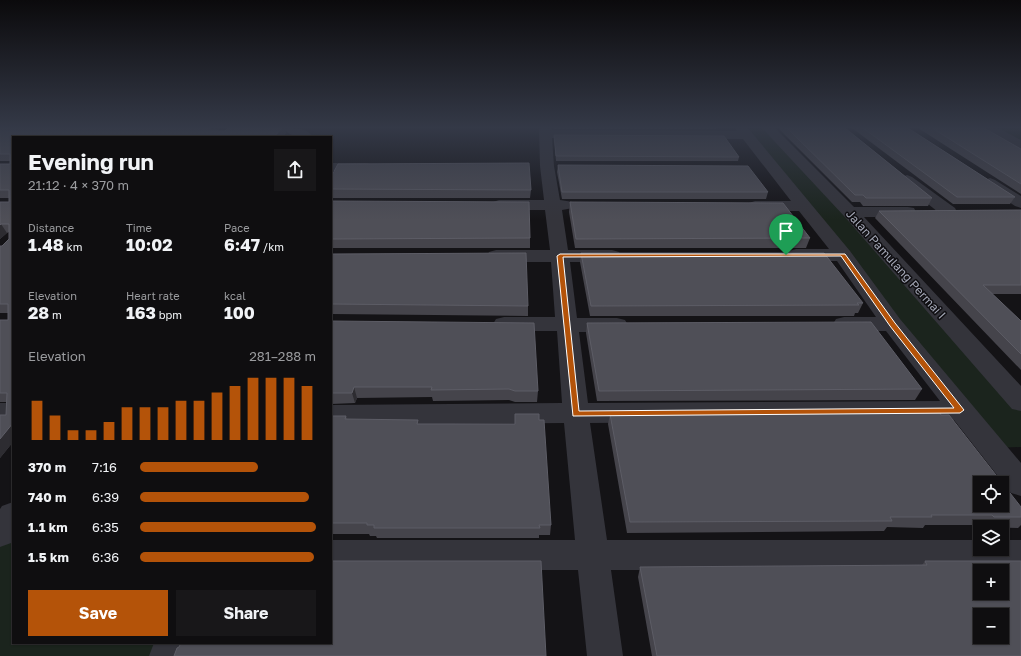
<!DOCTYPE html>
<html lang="en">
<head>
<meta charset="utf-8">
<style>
  body { margin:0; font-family:"Golos Text",sans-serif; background:#181719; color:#f1f3f6; height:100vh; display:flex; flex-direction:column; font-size:15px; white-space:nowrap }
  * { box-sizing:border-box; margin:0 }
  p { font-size:13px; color:#9b9c9f }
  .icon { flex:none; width:22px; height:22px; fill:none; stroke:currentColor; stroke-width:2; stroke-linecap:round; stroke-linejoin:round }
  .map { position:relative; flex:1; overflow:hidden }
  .details { position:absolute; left:12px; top:136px; width:320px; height:508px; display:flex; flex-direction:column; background:#0f0e10; border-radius:0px; box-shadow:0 1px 3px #0004,0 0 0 1px #2f2e30 }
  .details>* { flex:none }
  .tools { position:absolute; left:973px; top:476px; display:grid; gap:8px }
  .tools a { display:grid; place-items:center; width:36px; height:36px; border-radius:0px; background:#0f0e10; box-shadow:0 1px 3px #0004,0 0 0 1px #2f2e30; font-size:20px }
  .pin { position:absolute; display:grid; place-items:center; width:34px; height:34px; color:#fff; margin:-41px -17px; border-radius:50% 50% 50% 0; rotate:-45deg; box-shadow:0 0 4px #0007 }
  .pin .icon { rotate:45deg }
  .round { display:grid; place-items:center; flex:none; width:42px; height:42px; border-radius:0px; background:#181719 }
  .head { display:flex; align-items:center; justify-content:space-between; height:68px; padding:0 16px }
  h1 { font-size:22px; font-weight:700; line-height:30px }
  .metrics { display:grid; grid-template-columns:repeat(3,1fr); gap:6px; height:68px; padding:4px 16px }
  .metrics div { display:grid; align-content:center }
  .metrics b { font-size:17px; font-weight:700 }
  .metrics small { font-size:11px; font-weight:400 }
  .metrics p { font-size:11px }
  .chart { height:112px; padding:8px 16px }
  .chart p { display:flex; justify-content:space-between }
  .chart svg { width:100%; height:72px; margin-top:4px; stroke:#b45309; stroke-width:6 }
  .primary-button { display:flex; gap:8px; margin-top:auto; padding:8px 16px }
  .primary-button a { flex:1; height:46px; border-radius:0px; background:#b45309; color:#fff; font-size:16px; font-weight:700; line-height:46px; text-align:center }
  .primary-button a+a { background:#181719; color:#f1f3f6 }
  ul { padding:0 16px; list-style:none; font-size:13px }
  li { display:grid; grid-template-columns:64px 48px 1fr; align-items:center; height:30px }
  li i { height:10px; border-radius:5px; background:#b45309 }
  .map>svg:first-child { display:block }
  .green { fill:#1b241d }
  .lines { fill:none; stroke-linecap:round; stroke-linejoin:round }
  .minor { fill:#34343b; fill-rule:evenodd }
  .wall { fill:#45444b }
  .shaded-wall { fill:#2d2c31 }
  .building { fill:#4f4f57; stroke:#5d5d66; fill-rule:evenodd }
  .route { fill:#b45309; stroke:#fff; fill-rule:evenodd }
  .labels { text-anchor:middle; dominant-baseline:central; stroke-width:3; stroke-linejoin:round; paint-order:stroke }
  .street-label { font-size:12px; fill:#a4a8b7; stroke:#0f0e11 }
</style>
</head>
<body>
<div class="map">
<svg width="1021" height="656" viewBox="0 0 1021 656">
  <rect width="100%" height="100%" fill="#141316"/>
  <g class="green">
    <path d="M737,128H766L847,212L1021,407V447L994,448Z"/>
    <path d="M993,128H1021V144Z"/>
    <path d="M13,516V643H173L167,656H0V533Z"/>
  </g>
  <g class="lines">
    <g class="minor">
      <path d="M284,128C294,128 306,127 313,137C302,137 290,138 284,128Z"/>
      <path d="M539,128H551L552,130L737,131L735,128H748L850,251L900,319L1021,463V496L1011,493L954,420L590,423L607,540H980V549H1002V540H1021V570H611L623,656H587L578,570H331V540H575L564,423L331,425V405L562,403L557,331H504L496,329L493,324L496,319L504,317H555L551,262H496L489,260L487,256L489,252L496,250H550L545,210H499L493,208L491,205L493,202L499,200H544L540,166ZM552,138L743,139L791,201H755L749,203L747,206L749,209L755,211H799L829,249H796L789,251L787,255L789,259L796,261H837L876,317H844L836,319L833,324L836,329L844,331H886L940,401L588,403L579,332H617L625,330L628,325L625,320L617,318H577L570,262H612L619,260L621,256L619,252L612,250H568L562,210L573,208L575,205L573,202L560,200L554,166Z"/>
      <path d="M762,128H775L854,207H908L914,208L916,212L914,216L908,217H864L1021,386V411L1012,409L844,216Z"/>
      <path d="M982,128H998L1021,140V150L983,131Z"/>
      <path d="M331,163H366L371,164L373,167L371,170L366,171H331Z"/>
      <path d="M907,175L912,177L955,208L957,212L955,216L949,217L943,216L902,183L899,180L902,177Z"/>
      <path d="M990,178L995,180L1021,196V208L1015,206L985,186L982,183L985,180Z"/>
      <rect x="0" y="403" width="13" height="20"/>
      <path d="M13,502V540L11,543L0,547V509L2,506Z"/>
      <path d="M154,643H191L186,656H149Z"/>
    </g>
  </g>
  <g class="wall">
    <path d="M0,128H220L217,131L286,133L282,137H13V442L0,458V415H6V402H0V320H8V313H0V246H2L9,239V232L7,233L0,239V202H9V198H0V164H10V161H0Z"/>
    <rect x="553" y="128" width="163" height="1"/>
    <path d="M778,128H845L932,198L928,206H863L860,202H852Z"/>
    <path d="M852,128H908L1015,197L1010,204H953Z"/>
    <path d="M918,128H984L1021,149V194Z"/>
    <path d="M554,135L739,157L738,161H556Z"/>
    <path d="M558,165L768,192L766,199H562L557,172Z"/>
    <path d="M331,177L531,190L530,198H331Z"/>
    <path d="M331,201L530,238V248H331Z"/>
    <path d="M570,202L810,238L806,248H575L569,212Z"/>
    <path d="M1021,210V294H992L1021,321V370L875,218L879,211Z"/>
    <path d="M581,253L863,303L858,313H855L854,316H590L580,262Z"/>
    <path d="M331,254L528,306V316L331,314Z"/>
    <path d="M331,321L538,391L537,402H515L509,400L433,401L432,397L357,398L355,403L331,404Z"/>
    <path d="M587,323L922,389L915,400L597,401L586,333Z"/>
    <path d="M610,414L1021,507V525L1018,528L983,527L982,525H925L923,528L887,527L884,531L627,533L608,424Z"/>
    <path d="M331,416H346L347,419L418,424H515L539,420L551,525L550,535H539V538H377L376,536H370L369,534H331Z"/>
    <path d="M925,561L1021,656H652L638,577L640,567L922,565Z"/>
  </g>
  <g class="shaded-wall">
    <path d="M211,128H220L212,136L210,131V129Z"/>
    <path d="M282,128H285L286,133L282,137H274Z"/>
    <path d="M1,224L7,233L0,239V225Z"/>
    <path d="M354,387L357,398L355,403L352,393Z"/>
    <path d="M13,423V442L0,458V439Z"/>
  </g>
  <g class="building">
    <path d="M0,128H211L210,129V131H225L228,128H282L274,137H13V423L0,439V415H6L7,393H0V320H8V304H0V246H2L9,239V224H1L0,225V202H9V190H0V164H10V154H0Z"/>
    <path d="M787,128H845L932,198H866L863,195H855Z"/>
    <path d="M863,128H908L1015,197H957Z"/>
    <path d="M932,128H984L1021,149V184Z"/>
    <path d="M554,135L724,136L739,157L556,156Z"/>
    <path d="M529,163L531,190L331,189V177L338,164Z"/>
    <path d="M558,165L748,166L768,192H562Z"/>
    <path d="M331,201L529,202L530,238L331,239Z"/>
    <path d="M570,202L783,203L810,238L576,239Z"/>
    <path d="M1021,210V285H983L1021,321V354L879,211Z"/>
    <path d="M526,253L528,306L331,304V254Z"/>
    <path d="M581,253H824L863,303H857L859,305L591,306Z"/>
    <path d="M331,321L534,323L538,391H515L509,389L431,390L432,387H354L352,393H331Z"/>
    <path d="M871,322L922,389L599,391L587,323Z"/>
    <path d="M939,411L941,415H949L1021,507V517H994L992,515H931L932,517H890L892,521L630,522L610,414ZM980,483H1002V505H980Z"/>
    <path d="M515,414H539V420H544L551,525H539L540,528H374V525H367V523H331V416H346L345,419L418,420L417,424H515Z"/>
    <path d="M331,561H541L546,656H174L177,648L179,647L181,643H331Z"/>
    <path d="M925,561H1021V656H657L640,567L927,565ZM980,571H1002V593H980ZM980,615H1002V637H980Z"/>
  </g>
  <linearGradient id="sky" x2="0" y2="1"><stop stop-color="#0b0a0c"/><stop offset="0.58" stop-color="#343947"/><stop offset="1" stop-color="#343947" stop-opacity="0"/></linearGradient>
  <rect width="1021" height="220" fill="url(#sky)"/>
  <path class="route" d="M560,254H845L895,323L964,410L960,413L573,416L557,256ZM841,256L890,326L954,408L579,411L563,257Z"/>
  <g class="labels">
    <g class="street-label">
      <text transform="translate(896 264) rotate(48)">Jalan Pamulang Permai I</text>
    </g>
  </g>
</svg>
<div class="tools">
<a><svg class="icon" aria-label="locate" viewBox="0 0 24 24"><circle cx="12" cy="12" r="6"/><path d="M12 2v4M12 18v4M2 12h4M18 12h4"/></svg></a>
<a><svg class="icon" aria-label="layers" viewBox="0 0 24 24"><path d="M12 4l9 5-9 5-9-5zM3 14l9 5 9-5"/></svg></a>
<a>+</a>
<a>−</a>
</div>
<div class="pin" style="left:786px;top:255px;background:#1e9e55"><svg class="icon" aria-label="arrive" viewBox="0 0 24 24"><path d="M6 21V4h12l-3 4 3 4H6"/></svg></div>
<section class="details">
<div class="head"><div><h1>Evening run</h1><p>21:12 · 4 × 370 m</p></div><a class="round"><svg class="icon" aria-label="share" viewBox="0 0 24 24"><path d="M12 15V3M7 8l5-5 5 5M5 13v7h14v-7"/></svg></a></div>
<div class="metrics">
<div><p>Distance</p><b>1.48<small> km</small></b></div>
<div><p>Time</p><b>10:02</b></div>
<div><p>Pace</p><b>6:47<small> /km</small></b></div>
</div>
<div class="metrics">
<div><p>Elevation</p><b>28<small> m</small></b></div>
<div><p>Heart rate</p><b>163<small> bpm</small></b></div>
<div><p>kcal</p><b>100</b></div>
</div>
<div class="chart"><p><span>Elevation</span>281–288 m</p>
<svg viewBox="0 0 160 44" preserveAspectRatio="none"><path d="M5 44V20M15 44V29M25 44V38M35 44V38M45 44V33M55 44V24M65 44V24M75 44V24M85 44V20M95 44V20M105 44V15M115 44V11M125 44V6M135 44V6M145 44V6M155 44V11"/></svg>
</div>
<ul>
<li><b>370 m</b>7:16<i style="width:67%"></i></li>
<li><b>740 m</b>6:39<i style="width:96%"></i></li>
<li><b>1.1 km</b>6:35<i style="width:100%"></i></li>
<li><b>1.5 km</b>6:36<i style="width:99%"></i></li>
</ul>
<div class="primary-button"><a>Save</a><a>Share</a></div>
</section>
</div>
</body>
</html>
